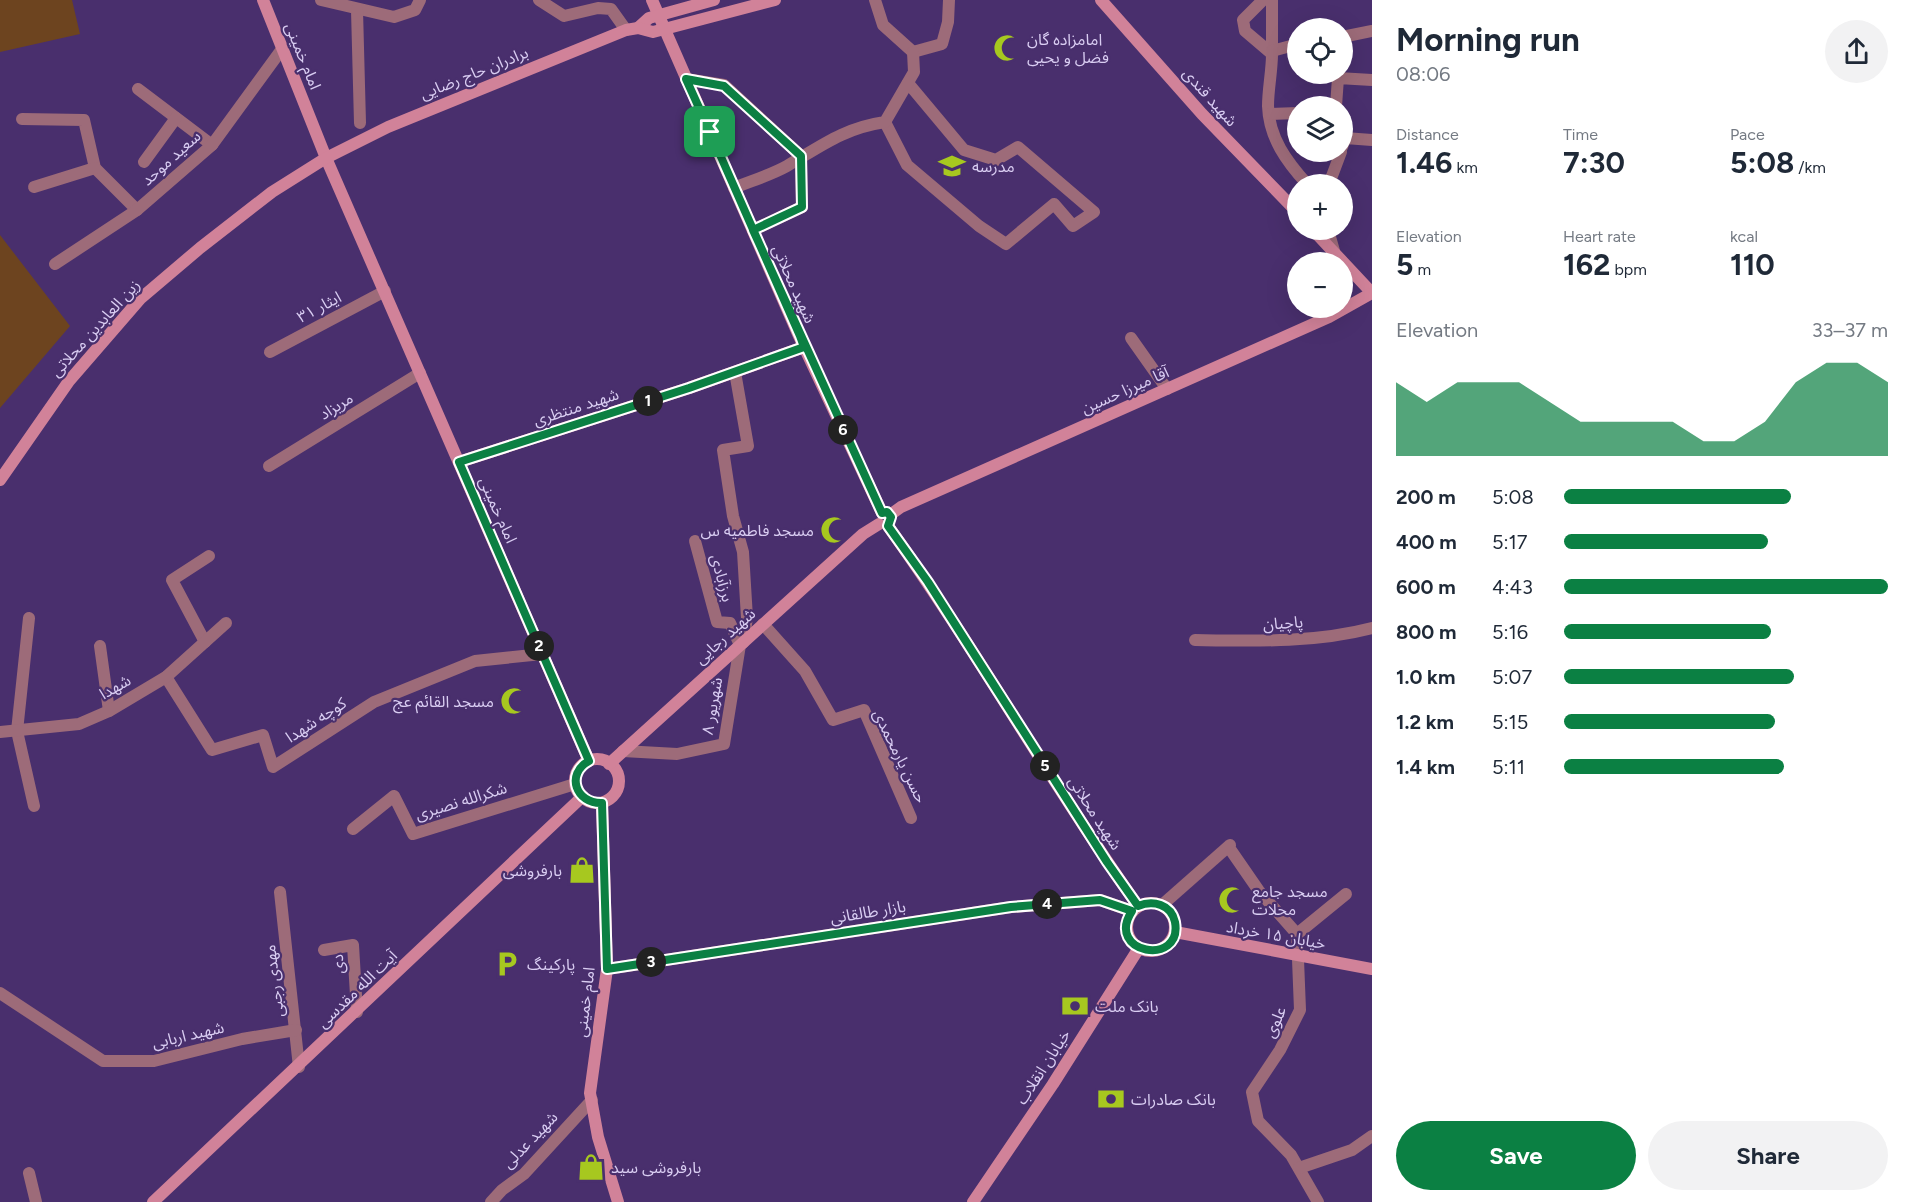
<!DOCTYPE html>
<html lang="en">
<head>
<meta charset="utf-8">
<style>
  body { margin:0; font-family:Figtree,"Noto Sans Arabic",sans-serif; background:#f2f2f3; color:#1f2937; height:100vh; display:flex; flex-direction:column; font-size:22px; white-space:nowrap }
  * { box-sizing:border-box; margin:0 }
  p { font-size:20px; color:#747a83 }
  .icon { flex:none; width:33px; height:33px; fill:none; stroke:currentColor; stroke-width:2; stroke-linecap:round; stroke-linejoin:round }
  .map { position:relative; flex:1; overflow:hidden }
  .drawer { display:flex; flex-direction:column; background:#fff; width:540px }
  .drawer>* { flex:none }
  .fabs { position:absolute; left:1287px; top:18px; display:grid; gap:12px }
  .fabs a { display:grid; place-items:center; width:66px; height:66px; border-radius:50%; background:#fff; box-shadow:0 6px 24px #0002; font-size:30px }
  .pin { position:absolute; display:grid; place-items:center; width:51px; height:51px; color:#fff; margin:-26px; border-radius:12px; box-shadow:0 3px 9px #0006 }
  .km { position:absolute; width:30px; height:30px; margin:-15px; border-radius:50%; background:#222; color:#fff; font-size:16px; line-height:30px; text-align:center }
  .round { display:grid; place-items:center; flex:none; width:63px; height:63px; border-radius:32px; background:#f2f2f3 }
  .head { display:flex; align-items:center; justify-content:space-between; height:102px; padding:0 24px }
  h1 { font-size:33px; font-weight:700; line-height:45px }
  .figures { display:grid; grid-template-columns:repeat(3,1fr); gap:9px; height:102px; padding:6px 24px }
  .figures div { display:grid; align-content:center }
  .figures b { font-size:30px; font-weight:700 }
  .figures small { font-size:16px; font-weight:400 }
  .figures p { font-size:16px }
  .chart { height:168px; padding:12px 24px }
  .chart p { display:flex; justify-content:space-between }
  .chart svg { width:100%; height:108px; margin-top:6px; fill:#0b8043; opacity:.7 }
  .action { display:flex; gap:12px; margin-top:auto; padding:12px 24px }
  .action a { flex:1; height:69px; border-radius:36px; background:#0b8043; color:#fff; font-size:24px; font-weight:700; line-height:69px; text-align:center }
  .action a+a { background:#f2f2f3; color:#1f2937 }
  ul { padding:0 24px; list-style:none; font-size:20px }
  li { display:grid; grid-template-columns:96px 72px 1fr; align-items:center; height:45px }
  li i { height:15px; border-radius:8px; background:#0b8043 }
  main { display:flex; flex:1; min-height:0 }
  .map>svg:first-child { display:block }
  .green { fill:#6d441f }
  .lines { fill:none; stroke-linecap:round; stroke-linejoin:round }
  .street { stroke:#9d6b79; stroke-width:12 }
  .secondary { stroke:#d18299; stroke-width:12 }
  .route-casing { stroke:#fff; stroke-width:12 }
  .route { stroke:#0b8043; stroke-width:8 }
  .labels { text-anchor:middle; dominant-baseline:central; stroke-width:4.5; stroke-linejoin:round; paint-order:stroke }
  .poi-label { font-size:16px; fill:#d9cdf2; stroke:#492f6d; text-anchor:start }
  .street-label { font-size:16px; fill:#d9cdf2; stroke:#492f6d }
</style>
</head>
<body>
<main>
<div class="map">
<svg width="1372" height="1202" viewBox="0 0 1372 1202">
  <rect width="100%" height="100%" fill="#492f6d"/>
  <g class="green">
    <path d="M0,0H72L80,34L0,52Z"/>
    <path d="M0,235L70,326L0,408Z"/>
  </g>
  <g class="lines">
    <g class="street">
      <path d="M321,0L394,17L415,10L420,0"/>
      <path d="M539,0L564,16L598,8L611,9L626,30"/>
      <path d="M875,0L883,25L913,52"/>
      <path d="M1263,0L1243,20L1245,31L1272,54C1272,71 1268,89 1268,106C1269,138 1287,162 1307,184"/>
      <path d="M1272,0V54"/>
      <path d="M357,10L360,123"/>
      <path d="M1342,37L1372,31"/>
      <path d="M1272,51L1298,44"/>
      <path d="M913,52L942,44L948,22L949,0"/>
      <path d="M686,79L724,85L801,156L802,207L753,230"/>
      <path d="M138,89L212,145"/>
      <path d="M1336,106L1338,78L1372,80"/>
      <path d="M1270,114L1298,113"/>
      <path d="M22,119L84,120L95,168L137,210"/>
      <path d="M885,122L907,165L979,226L1006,244L1054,204L1073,226L1094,212L1018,147L996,160L964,150L908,83"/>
      <path d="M1342,147L1345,138L1372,140"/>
      <path d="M144,162L176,118"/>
      <path d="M1329,184L1341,152"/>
      <path d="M34,187L95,168"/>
      <path d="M734,188C751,181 771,175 787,166C821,146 844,128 885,122L914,72L913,52"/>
      <path d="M1328,230L1334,251"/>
      <path d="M55,264L137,210L212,145L282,49"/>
      <path d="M1131,338L1167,389"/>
      <path d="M270,352L385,291"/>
      <path d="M735,372L748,446L723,450L733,516L743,552L747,618L743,643"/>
      <path d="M269,466L420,373"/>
      <path d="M29,618L17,731L34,806"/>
      <path d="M763,624L805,671L833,720L864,710L911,818"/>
      <path d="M1195,640C1254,641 1315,643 1372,628"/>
      <path d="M205,642L172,580L209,556"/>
      <path d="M100,646L109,711"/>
      <path d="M166,677L212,750L263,735L273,767L374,702L475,661L542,654"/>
      <path d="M0,732L79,724L109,711L166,677L226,623"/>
      <path d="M623,751L677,754L724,744L740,645L730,623L717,622L695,541"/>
      <path d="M353,829L394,796L413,834L575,784"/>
      <path d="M1230,849L1259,891L1297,934L1300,1010L1280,1050L1252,1092L1258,1121L1291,1155L1318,1202"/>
      <path d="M280,892L299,1067"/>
      <path d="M1162,905L1230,845"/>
      <path d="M1297,934L1346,894"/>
      <path d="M324,950L353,945L357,1012"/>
      <path d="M607,969L1011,907L1100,900L1132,911"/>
      <path d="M0,993L103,1061H154L242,1039L296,1030"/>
      <path d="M1299,1168L1352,1150L1372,1136"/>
      <path d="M29,1173L36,1202"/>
      <path d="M491,1202L502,1190L524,1174L592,1100"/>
    </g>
    <g class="secondary">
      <path d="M263,0L326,158L589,761"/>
      <path d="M652,0L799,336L882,513"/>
      <path d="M1101,0L1202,114L1298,213"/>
      <path d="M638,28L649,18L714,0"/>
      <path d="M1313,230L1372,293"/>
      <path d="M459,462L689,388L804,347"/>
      <path d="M0,480L69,381L140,299L200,248L272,192L326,158L388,127L626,30L638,28L653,32L775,0"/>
      <path d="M890,515L901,507L1329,317L1372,293"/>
      <path d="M888,526C976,649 1050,782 1138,906"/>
      <circle cx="597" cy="781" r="22"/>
      <path d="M609,764L863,534L879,524"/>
      <path d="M602,803L607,969L590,1093L598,1137L618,1202"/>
      <circle cx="1151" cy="927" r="24"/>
      <path d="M1175,932L1372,969"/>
      <path d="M153,1202L582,797"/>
      <path d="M973,1202L1053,1084L1139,948"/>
    </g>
  </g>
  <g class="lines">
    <defs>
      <path id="route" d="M710,132L800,336L804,347L689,388L459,462L589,761C565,774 576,804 602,803L607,969L1011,907L1100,900L1132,911C1104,954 1183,967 1175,922C1171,904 1153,900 1138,906L1107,862L928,582L888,526L891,517L887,512L882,513L753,230L802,207L801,156L724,86L686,79L710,132"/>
    </defs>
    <use href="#route" class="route-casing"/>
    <use href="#route" class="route"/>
  </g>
  <defs>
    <symbol id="mosque-bare" viewBox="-9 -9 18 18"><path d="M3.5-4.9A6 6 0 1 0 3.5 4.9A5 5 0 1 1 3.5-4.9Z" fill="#a7c81f" stroke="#492f6d" stroke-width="2.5" paint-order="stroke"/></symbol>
    <symbol id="school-bare" viewBox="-9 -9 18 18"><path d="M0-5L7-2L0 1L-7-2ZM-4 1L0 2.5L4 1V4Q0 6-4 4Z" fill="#a7c81f" stroke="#492f6d" stroke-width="2.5" paint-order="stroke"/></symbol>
    <symbol id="shop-bare" viewBox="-9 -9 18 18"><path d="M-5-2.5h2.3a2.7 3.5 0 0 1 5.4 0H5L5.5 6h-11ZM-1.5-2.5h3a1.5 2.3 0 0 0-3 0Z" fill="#a7c81f" stroke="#492f6d" stroke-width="2.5" paint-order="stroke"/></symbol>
    <symbol id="parking-bare" viewBox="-9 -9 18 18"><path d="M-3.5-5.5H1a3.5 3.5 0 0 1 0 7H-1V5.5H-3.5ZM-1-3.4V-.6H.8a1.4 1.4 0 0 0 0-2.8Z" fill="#a7c81f" stroke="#492f6d" stroke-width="2.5" paint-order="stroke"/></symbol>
    <symbol id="bank-bare" viewBox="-9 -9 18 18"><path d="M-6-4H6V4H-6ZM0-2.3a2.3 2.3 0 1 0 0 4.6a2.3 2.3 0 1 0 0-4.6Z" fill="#a7c81f" stroke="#492f6d" stroke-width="2.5" paint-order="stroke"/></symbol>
  </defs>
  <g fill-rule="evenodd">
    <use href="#mosque-bare" x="988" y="29" width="38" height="38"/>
    <use href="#school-bare" x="933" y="147" width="38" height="38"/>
    <use href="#mosque-bare" x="815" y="511" width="38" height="38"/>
    <use href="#mosque-bare" x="495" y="682" width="38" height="38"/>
    <use href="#shop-bare" x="563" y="851" width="38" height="38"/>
    <use href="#mosque-bare" x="1213" y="881" width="38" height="38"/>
    <use href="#parking-bare" x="488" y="945" width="38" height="38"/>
    <use href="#bank-bare" x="1056" y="987" width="38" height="38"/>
    <use href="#bank-bare" x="1092" y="1080" width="38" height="38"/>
    <use href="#shop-bare" x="572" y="1148" width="38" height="38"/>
  </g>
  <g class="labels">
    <g class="poi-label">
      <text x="1027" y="39">امامزاده گان<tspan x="1027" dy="18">فضل و یحیی</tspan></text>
      <text x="972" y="166">مدرسه</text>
      <text x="814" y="530" text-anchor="end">مسجد فاطمیه س</text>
      <text x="494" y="701" text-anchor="end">مسجد القائم عج</text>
      <text x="562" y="870" text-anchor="end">بارفروشی</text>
      <text x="1252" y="891">مسجد جامع<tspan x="1252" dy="18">محلات</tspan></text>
      <text x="527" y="964">پارکینگ</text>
      <text x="1095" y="1006">بانک ملت</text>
      <text x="1131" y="1099">بانک صادرات</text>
      <text x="611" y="1167">بارفروشی سید</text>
    </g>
    <g class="street-label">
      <text transform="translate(303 56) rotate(68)">امام خمینی</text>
      <text transform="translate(474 73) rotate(-22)">برادران حاج رضایی</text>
      <text transform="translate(1210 97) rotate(48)">شهید قندی</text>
      <text transform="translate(171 158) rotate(-42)">سعید موحد</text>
      <text transform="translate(794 284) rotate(66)">شهید محلاتی</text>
      <text transform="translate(319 307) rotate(-28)">ایثار ۳۱</text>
      <text transform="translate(95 328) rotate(-48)">زین العابدین محلاتی</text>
      <text transform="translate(1125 390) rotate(-24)">آقا میرزا حسین</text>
      <text transform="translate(336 406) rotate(-32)">مریزاد</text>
      <text transform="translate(576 407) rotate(-18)">شهید منتظری</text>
      <text transform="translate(498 510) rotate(66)">امام خمینی</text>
      <text transform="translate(722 578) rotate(75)">برزآبادی</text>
      <text transform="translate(1283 623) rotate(-4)">پاچیان</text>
      <text transform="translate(725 636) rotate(-42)">شهید رجایی</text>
      <text transform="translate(115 687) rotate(-30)">شهدا</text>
      <text transform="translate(712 706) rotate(-80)">۸ شهریور</text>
      <text transform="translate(316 720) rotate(-33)">کوچه شهدا</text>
      <text transform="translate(900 756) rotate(64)">حسن یارمحمدی</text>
      <text transform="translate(461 801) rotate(-17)">شکرالله نصیری</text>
      <text transform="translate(1095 813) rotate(57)">شهید محلاتی</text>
      <text transform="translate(868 912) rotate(-9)">بازار طالقانی</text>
      <text transform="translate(1276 935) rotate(10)">خیابان ۱۵ خرداد</text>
      <text transform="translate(338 964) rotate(-93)">دی</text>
      <text transform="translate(274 981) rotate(-97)">مهدی رجبی</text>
      <text transform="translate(357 989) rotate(-44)">آیت الله مقدسی</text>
      <text transform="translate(585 1002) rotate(-83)">امام خمینی</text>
      <text transform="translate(1275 1022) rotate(-66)">علوی</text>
      <text transform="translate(188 1035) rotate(-13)">شهید اربابی</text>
      <text transform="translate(1043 1067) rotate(-57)">خیابان انقلاب</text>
      <text transform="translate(530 1140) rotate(-46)">شهید عدلی</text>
    </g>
  </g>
</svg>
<div class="fabs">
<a><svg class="icon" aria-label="locate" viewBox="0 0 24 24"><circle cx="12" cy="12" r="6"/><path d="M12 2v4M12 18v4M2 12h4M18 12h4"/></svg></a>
<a><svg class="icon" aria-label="layers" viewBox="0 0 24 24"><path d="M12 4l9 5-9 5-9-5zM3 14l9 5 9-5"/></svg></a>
<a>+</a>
<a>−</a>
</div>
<div class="pin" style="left:710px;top:132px;background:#1e9e55"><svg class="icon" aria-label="arrive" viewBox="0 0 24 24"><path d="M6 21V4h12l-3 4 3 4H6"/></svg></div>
<b class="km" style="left:648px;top:401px">1</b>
<b class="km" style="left:539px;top:646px">2</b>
<b class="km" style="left:651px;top:962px">3</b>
<b class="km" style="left:1047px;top:904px">4</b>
<b class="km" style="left:1045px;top:766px">5</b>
<b class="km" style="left:843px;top:430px">6</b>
</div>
<section class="drawer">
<div class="head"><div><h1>Morning run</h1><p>08:06</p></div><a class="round"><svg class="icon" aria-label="share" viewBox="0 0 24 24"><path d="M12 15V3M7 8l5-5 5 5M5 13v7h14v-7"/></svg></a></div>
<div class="figures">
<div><p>Distance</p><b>1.46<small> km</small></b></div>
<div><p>Time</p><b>7:30</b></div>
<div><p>Pace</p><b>5:08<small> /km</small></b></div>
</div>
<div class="figures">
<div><p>Elevation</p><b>5<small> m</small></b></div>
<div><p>Heart rate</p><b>162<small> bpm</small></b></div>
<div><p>kcal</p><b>110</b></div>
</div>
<div class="chart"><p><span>Elevation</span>33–37 m</p>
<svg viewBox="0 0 160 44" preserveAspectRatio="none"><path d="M0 44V14L10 22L20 14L30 14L40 14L50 22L60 30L70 30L80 30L90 30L100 38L110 38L120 30L130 14L140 6L150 6L160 14V44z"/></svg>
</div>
<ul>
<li><b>200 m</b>5:08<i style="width:70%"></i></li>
<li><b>400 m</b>5:17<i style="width:63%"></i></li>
<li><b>600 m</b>4:43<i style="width:100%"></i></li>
<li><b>800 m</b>5:16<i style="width:64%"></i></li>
<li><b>1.0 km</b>5:07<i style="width:71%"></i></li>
<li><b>1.2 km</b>5:15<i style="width:65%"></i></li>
<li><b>1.4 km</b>5:11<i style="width:68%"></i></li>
</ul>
<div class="action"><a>Save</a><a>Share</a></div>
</section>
</main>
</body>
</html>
